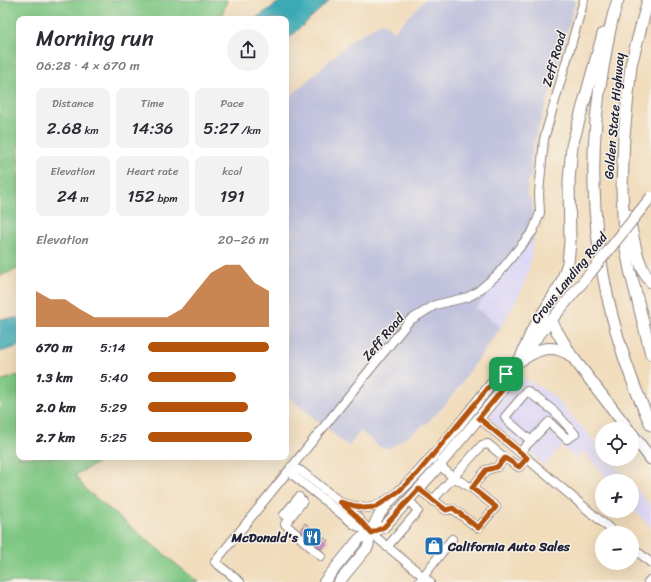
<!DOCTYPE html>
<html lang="en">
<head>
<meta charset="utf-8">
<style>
  body { margin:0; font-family:Sriracha,sans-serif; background:#f2f2f3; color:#2b2b33; height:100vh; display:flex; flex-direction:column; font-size:15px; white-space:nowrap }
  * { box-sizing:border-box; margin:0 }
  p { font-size:13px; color:#7c7c81 }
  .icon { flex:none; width:22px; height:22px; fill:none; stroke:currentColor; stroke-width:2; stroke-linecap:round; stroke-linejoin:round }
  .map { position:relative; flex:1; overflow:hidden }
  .drawer { position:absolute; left:16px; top:16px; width:273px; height:444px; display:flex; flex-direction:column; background:#fff; border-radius:8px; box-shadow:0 4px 16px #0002 }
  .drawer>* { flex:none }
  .fabs { position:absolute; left:595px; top:422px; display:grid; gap:8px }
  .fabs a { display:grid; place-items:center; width:44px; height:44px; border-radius:50%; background:#fff; box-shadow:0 4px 16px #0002; font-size:20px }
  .pin { position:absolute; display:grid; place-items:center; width:34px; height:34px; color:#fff; margin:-17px; border-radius:8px; box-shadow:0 2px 6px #0006 }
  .round { display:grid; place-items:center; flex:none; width:42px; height:42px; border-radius:21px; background:#f2f2f3 }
  .summary { display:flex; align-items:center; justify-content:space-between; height:68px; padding:0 20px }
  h1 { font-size:22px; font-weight:600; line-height:30px }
  .stats { display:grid; grid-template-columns:repeat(3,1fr); gap:6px; height:68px; padding:4px 20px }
  .stats div { display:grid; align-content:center; border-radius:8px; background:#f2f2f3; text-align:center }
  .stats b { font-size:17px; font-weight:600 }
  .stats small { font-size:11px; font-weight:400 }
  .stats p { font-size:11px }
  .chart { height:112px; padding:8px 20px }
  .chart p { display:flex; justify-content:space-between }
  .chart svg { width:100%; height:72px; margin-top:4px; fill:#b45309; opacity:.7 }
  ul { padding:0 20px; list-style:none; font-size:13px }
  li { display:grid; grid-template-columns:64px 48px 1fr; align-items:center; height:30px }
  li i { height:10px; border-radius:5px; background:#b45309 }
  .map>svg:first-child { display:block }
  .built { fill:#dbd6f7 }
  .industrial { fill:#c1c2dd }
  .green { fill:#7ec783; stroke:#50745f }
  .water { fill:#3aaab6; stroke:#2e6678 }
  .building { fill:#d08ec8 }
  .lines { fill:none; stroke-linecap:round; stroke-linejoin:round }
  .minor-casing { stroke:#8a7f7c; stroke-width:10 }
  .major-casing { stroke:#8a7f7c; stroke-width:12 }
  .highway-casing { stroke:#8a7f7c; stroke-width:13 }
  .minor { stroke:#fff; stroke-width:8 }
  .major { stroke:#fff; stroke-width:10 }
  .highway { stroke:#fff; stroke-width:11 }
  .major-bridge-casing { stroke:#8a7f7c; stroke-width:12; stroke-linecap:butt }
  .major-bridge { stroke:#fff; stroke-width:10 }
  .route-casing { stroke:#fff; stroke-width:8 }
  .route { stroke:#b45309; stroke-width:5 }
  .labels { text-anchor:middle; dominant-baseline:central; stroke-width:3; stroke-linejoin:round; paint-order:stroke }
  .street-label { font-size:13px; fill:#22223b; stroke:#f7f3e8 }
  .poi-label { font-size:13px; font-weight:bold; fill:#22223b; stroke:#f7f3e8; text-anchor:end }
</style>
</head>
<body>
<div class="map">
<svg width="651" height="582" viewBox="0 0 651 582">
  <rect width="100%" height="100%" fill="#f7f3e8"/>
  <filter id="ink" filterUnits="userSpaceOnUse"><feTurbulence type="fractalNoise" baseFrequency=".025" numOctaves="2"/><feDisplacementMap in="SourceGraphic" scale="8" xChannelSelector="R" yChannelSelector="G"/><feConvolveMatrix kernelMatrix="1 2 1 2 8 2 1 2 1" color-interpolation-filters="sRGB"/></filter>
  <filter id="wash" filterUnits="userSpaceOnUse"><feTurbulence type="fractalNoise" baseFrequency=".012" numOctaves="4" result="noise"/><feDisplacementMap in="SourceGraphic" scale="16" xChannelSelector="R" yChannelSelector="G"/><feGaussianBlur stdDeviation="0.9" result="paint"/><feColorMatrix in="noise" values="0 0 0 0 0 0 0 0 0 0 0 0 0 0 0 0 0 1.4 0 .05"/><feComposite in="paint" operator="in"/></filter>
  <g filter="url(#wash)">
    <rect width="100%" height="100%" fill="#f1dcbc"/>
    <g class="built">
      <path d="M534,239L529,269L522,290L501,327L476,308Z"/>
      <path d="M519,376L551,394L561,404L602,450V459H610L629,481H609L583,451L576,459L561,446L545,466L491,420V414Z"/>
      <path d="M632,484L651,506V528L632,507Z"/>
    </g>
    <path class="industrial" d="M425,0H576L553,84L537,132L531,158V177L528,179L527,195L532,202L534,239L476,308L501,327L458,388L443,407L427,423L390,448H381L360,431L349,447L286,395V100L352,40L382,22L394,31Z"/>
    <g class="green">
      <path d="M0,0H227L222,16L219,19H19V268L0,276Z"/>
      <path d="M19,375V457H108L75,475L86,490L198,582H0V381Z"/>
    </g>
    <g class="water">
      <path d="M282,0H330L286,41V19H255Z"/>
      <path d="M19,318V346L0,352V319Z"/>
    </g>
    <g id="blocks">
      <path class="building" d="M305,523L328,541L321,549L300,530Z"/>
    </g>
  </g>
  <g filter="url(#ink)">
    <use href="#blocks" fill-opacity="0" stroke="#8a7f7c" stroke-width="1"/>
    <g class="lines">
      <defs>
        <g id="minor">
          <path d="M479,418L615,533"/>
          <path d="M520,452L549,422L567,439L575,434L554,411L527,391L505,417L507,420L531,441"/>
          <path d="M505,458L488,444L482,445L433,500L446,510L453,509L478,528L496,507L472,488L486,470L497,467L505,458L519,467L527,458"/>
          <path d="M439,465L453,477L472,488"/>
          <path d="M291,467L301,471L340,502L358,518L371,533L430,582"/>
          <path d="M291,467L293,475L355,525L367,531"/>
          <path d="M419,489L433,500"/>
          <path d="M303,501L285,524L321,556"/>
          <path d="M341,503C368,509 369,512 392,496"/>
          <path d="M284,515L299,497"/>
          <path d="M387,547L418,511L409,500"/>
          <path d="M632,547L651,563"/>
          <path d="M240,582L215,562L409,321L435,305L468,297L477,292L497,275L533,231L540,213L539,193L544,139L584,0"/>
          <path d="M419,582L452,539"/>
          <path d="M648,582L651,579"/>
        </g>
        <g id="major">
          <path d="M324,582L359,539L371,533C378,508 400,492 417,474C445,445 469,412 493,382L506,375L592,271"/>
          <path d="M339,582L368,547L371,533L384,527L433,473L503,389L506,375"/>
        </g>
        <g id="highway">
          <path d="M618,0C610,21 607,46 603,68C581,190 599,313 651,425"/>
          <path d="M648,0L631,65L624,136L622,188L624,238L630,270L651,354"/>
          <path d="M628,215C634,237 636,265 651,282"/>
          <path d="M551,321L571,355L628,429"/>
          <path d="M522,355L532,331L561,284L568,263L570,242L569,181L572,146L603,34"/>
          <path d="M515,364C533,352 549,341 570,355"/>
          <path d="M632,434L651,459"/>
        </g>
      </defs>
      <use href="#minor" class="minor-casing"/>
      <use href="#major" class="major-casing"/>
      <use href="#highway" class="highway-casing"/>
      <use href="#minor" class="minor"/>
      <use href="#major" class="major"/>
      <use href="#highway" class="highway"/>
      <defs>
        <path id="major-bridge" d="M592,271L651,197"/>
      </defs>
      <use href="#major-bridge" class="major-bridge-casing"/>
      <use href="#major-bridge" class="major-bridge"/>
    </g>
  </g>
  <g class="lines" filter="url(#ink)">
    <defs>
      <path id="route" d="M506,374L503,389L479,418L527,458L519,467L505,458L497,467L486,470L472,488L496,507L478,528L453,508L446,510L419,489L384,527L371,533L358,518L340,502L363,508L376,507L399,491L417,474L493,382Z"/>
    </defs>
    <use href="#route" class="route-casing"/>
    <use href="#route" class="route"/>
  </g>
  <defs>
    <symbol id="restaurant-square" viewBox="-11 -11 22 22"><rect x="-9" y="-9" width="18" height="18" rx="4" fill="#1f6fb2" stroke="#f7f3e8"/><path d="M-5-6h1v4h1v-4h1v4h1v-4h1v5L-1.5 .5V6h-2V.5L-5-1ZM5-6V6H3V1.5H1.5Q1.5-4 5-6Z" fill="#fff"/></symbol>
    <symbol id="shop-square" viewBox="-11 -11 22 22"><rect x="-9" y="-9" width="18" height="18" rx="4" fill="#1f6fb2" stroke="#f7f3e8"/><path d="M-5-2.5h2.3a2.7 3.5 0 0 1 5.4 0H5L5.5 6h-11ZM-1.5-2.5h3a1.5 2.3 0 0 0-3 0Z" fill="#fff"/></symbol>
  </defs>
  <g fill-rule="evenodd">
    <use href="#restaurant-square" x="301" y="526" width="22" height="22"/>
    <use href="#shop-square" x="423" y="535" width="22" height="22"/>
  </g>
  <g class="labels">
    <g class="street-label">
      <text transform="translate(554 59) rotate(-74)">Zeff Road</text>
      <text transform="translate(614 116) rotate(-85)">Golden State Highway</text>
      <text transform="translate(569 278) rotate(-51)">Crows Landing Road</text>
      <text transform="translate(383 337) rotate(-50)">Zeff Road</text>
    </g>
    <g class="poi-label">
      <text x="298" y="537">McDonald's</text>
      <text x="448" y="546" text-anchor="start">California Auto Sales</text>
    </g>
  </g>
</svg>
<div class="fabs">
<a><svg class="icon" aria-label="locate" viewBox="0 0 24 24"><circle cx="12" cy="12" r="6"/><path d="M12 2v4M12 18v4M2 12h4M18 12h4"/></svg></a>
<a>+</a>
<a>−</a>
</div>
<div class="pin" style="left:506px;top:374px;background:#1e9e55"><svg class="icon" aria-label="arrive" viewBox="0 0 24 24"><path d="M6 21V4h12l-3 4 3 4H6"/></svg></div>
<section class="drawer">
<div class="summary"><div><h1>Morning run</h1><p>06:28 · 4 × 670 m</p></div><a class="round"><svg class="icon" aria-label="share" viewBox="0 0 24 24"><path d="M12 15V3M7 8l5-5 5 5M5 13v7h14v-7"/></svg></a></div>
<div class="stats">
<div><p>Distance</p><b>2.68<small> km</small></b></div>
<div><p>Time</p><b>14:36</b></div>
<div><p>Pace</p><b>5:27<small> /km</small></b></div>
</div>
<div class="stats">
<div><p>Elevation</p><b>24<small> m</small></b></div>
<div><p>Heart rate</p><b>152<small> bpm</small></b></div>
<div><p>kcal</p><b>191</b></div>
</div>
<div class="chart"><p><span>Elevation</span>20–26 m</p>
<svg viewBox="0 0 160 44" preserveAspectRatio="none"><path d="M0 44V22L10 27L20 27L30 33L40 38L50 38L60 38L70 38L80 38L90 38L100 33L110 22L120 11L130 6L140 6L150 17L160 22V44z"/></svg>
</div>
<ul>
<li><b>670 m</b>5:14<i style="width:100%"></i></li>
<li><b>1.3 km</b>5:40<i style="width:73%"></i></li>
<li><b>2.0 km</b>5:29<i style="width:83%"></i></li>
<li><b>2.7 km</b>5:25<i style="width:86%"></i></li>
</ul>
</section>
</div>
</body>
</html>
